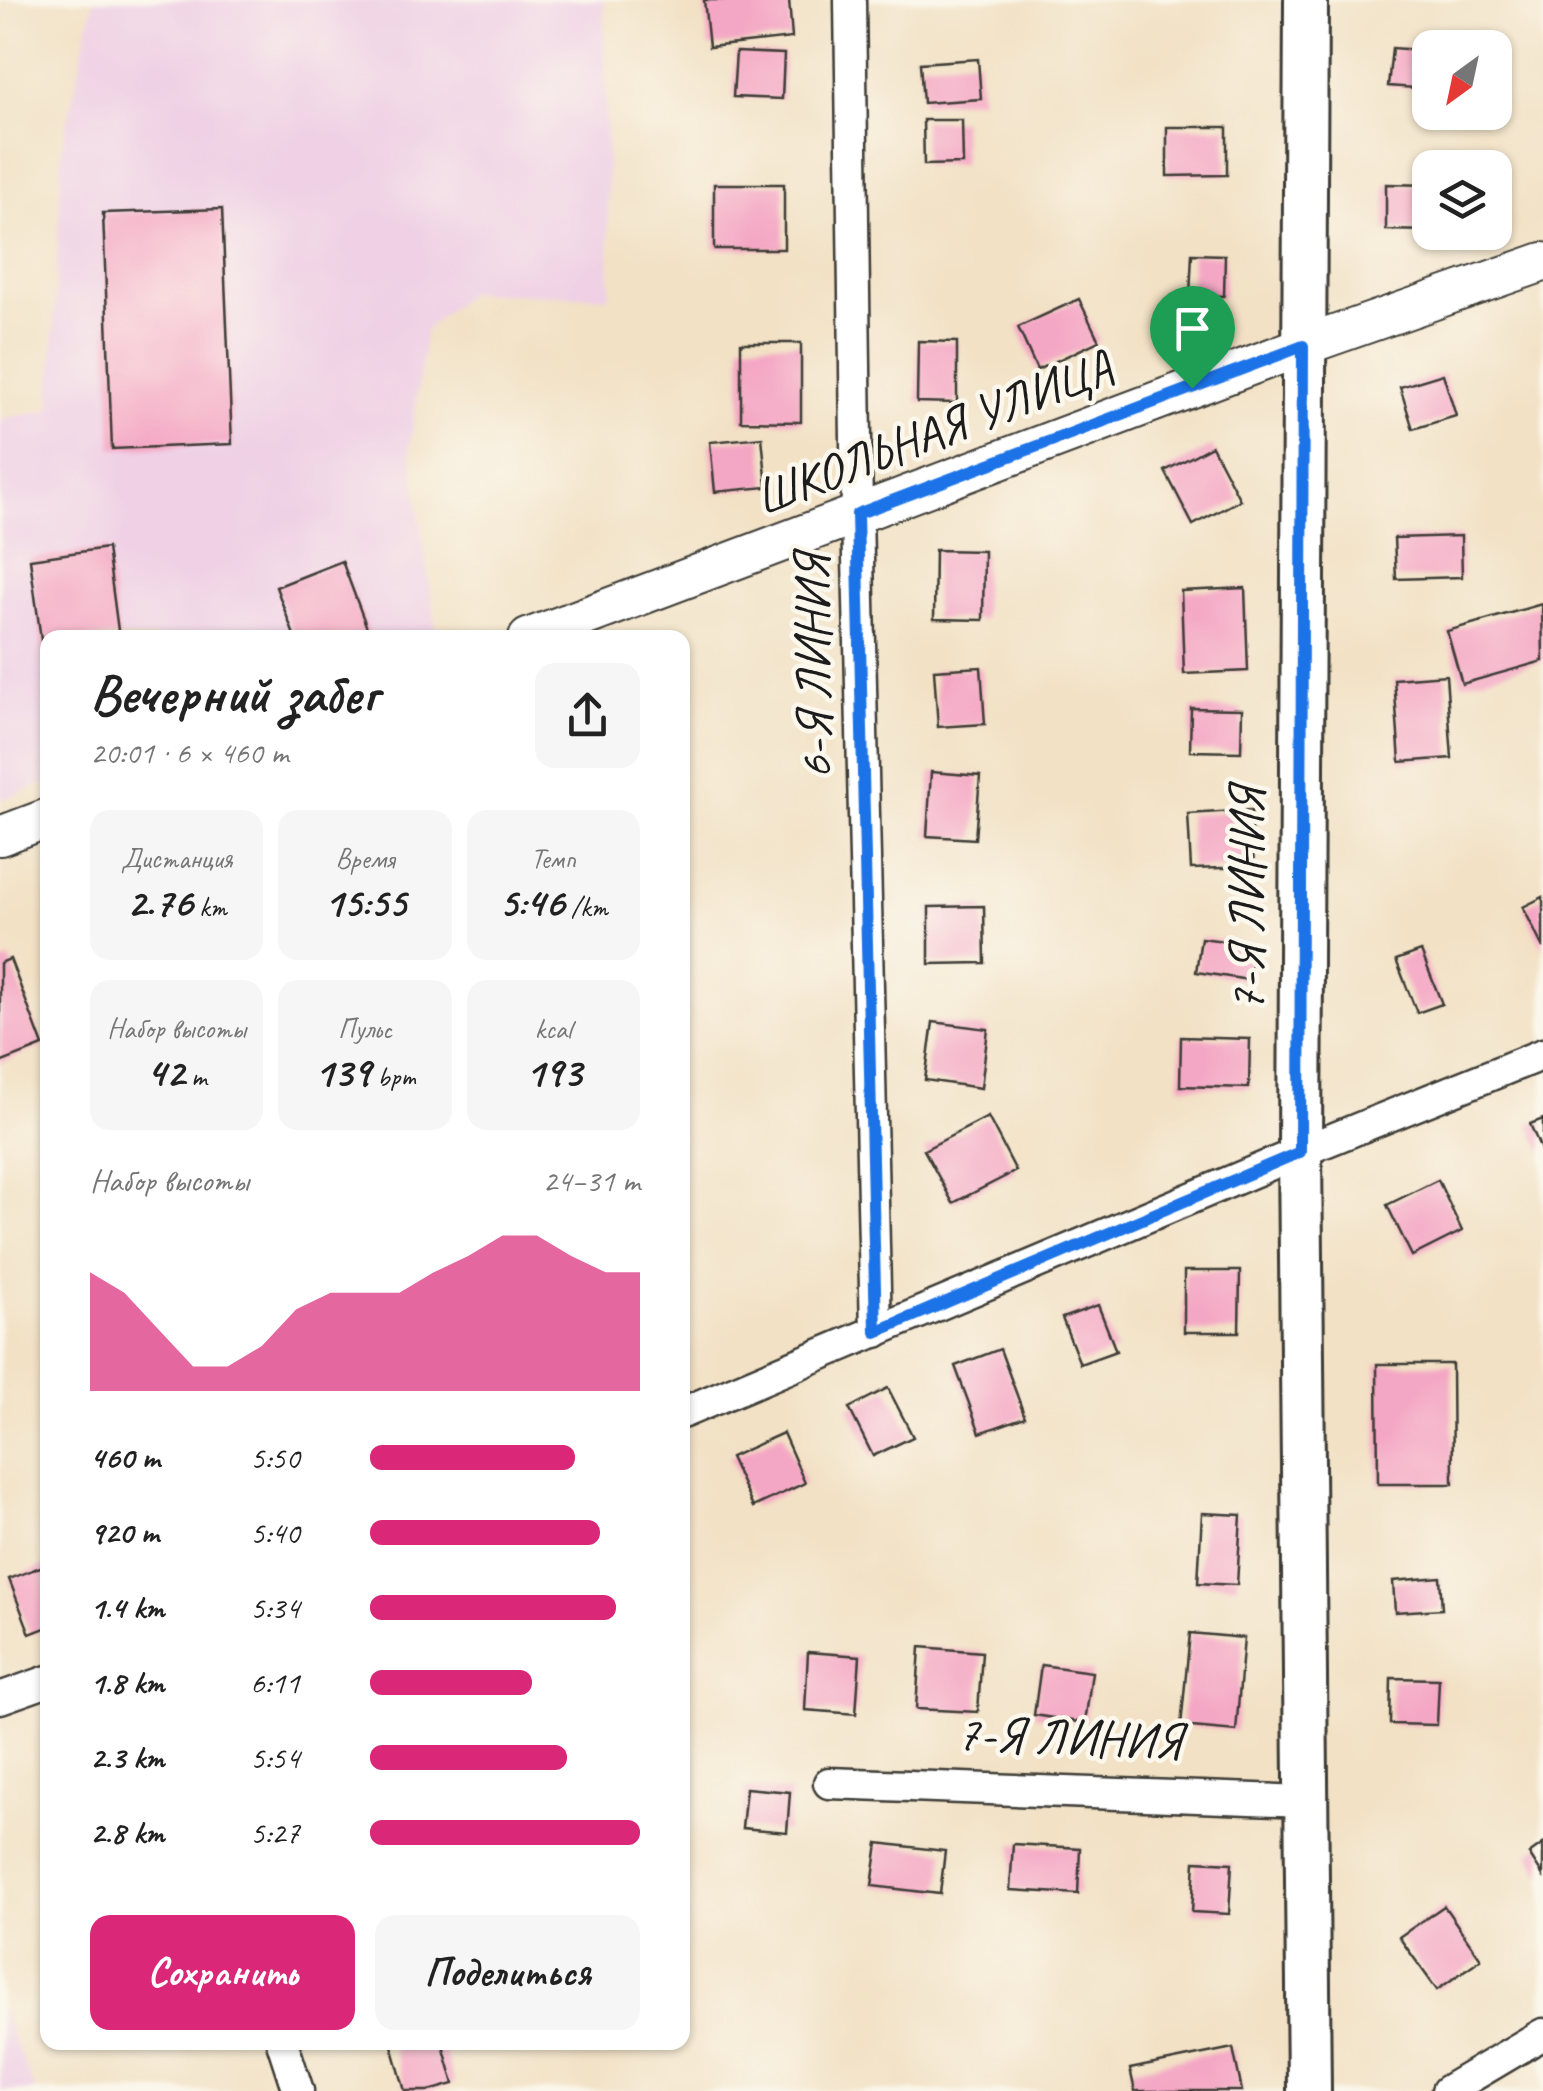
<!DOCTYPE html>
<html lang="ru">
<head>
<meta charset="utf-8">
<style>
  body { margin:0; font-family:Caveat,sans-serif; background:#f6f6f6; color:#222; height:100vh; display:flex; flex-direction:column; font-size:38px; white-space:nowrap }
  * { box-sizing:border-box; margin:0 }
  p { font-size:32px; color:#767676 }
  .icon { flex:none; width:55px; height:55px; fill:none; stroke:currentColor; stroke-width:2; stroke-linecap:round; stroke-linejoin:round }
  .map { position:relative; flex:1; overflow:hidden }
  .panel { position:absolute; left:40px; top:630px; width:650px; height:1420px; display:flex; flex-direction:column; background:#fff; border-radius:20px; box-shadow:0 2px 8px #0004 }
  .panel>* { flex:none }
  .needle { width:65px; rotate:213deg }
  .tools { position:absolute; left:1412px; top:30px; display:grid; gap:20px }
  .tools a { display:grid; place-items:center; width:100px; height:100px; border-radius:20px; background:#fff; box-shadow:0 2px 8px #0004; font-size:50px }
  .pin { position:absolute; display:grid; place-items:center; width:85px; height:85px; color:#fff; margin:-102px -42px; border-radius:50% 50% 50% 0; rotate:-45deg; box-shadow:0 0 10px #0007 }
  .pin .icon { rotate:45deg }
  .round { display:grid; place-items:center; flex:none; width:105px; height:105px; border-radius:20px; background:#f6f6f6 }
  .overview { display:flex; align-items:center; justify-content:space-between; height:170px; padding:0 50px }
  h1 { font-size:55px; font-weight:600; line-height:75px }
  .stats { display:grid; grid-template-columns:repeat(3,1fr); gap:15px; height:170px; padding:10px 50px }
  .stats div { display:grid; align-content:center; border-radius:20px; background:#f6f6f6; text-align:center }
  .stats b { font-size:42px; font-weight:600 }
  .stats small { font-size:28px; font-weight:400 }
  .stats p { font-size:28px }
  .chart { height:280px; padding:20px 50px }
  .chart p { display:flex; justify-content:space-between }
  .chart svg { width:100%; height:180px; margin-top:10px; fill:#db2777; opacity:.7 }
  .action { display:flex; gap:20px; margin-top:auto; padding:20px 50px }
  .action a { flex:1; height:115px; border-radius:20px; background:#db2777; color:#fff; font-size:40px; font-weight:600; line-height:115px; text-align:center }
  .action a+a { background:#f6f6f6; color:#222 }
  ul { padding:0 50px; list-style:none; font-size:32px }
  li { display:grid; grid-template-columns:160px 120px 1fr; align-items:center; height:75px }
  li i { height:25px; border-radius:12px; background:#db2777 }
  .map>svg:first-child { display:block }
  .built { fill:#efd0e5 }
  .building { fill:#f4a7c4 }
  .lines { fill:none; stroke-linecap:round; stroke-linejoin:round }
  .minor-casing { stroke:#3c3a35; stroke-width:35 }
  .tertiary-casing { stroke:#3c3a35; stroke-width:42 }
  .secondary-casing { stroke:#3c3a35; stroke-width:48 }
  .minor { stroke:#fff; stroke-width:30 }
  .tertiary { stroke:#fff; stroke-width:38 }
  .secondary { stroke:#fff; stroke-width:42 }
  .route-casing { stroke:#fff; stroke-width:20 }
  .route { stroke:#1a73e8; stroke-width:12 }
  .labels { text-anchor:middle; dominant-baseline:central; stroke-width:9; stroke-linejoin:round; paint-order:stroke }
  .street-label { font-size:50px; fill:#1c1c1c; stroke:#fbf7ec }
</style>
</head>
<body>
<div class="map">
<svg width="1543" height="2091" viewBox="0 0 1543 2091">
  <rect width="100%" height="100%" fill="#fbf7ec"/>
  <filter id="ink" filterUnits="userSpaceOnUse"><feTurbulence type="fractalNoise" baseFrequency=".01" numOctaves="2"/><feDisplacementMap in="SourceGraphic" scale="20" xChannelSelector="R" yChannelSelector="G"/><feConvolveMatrix kernelMatrix="1 2 1 2 8 2 1 2 1" color-interpolation-filters="sRGB"/></filter>
  <filter id="wash" filterUnits="userSpaceOnUse"><feTurbulence type="fractalNoise" baseFrequency=".0048" numOctaves="4" result="noise"/><feDisplacementMap in="SourceGraphic" scale="40" xChannelSelector="R" yChannelSelector="G"/><feGaussianBlur stdDeviation="2.25" result="paint"/><feColorMatrix in="noise" values="0 0 0 0 0 0 0 0 0 0 0 0 0 0 0 0 0 1.4 0 .05"/><feComposite in="paint" operator="in"/></filter>
  <g filter="url(#wash)">
    <rect width="100%" height="100%" fill="#f2e1c5"/>
    <g class="built">
      <path d="M94,0H604L610,297L469,292L426,329L410,447L437,637L48,638L47,782L0,800V419L50,410L62,148Z"/>
      <path d="M0,2007L35,2091H0Z"/>
    </g>
    <g id="blocks">
      <g class="building">
        <path d="M704,0H789L792,38L709,47Z"/>
        <path d="M1392,48L1417,50L1415,88L1388,86Z"/>
        <path d="M736,52L784,54L782,99L733,97Z"/>
        <path d="M978,59L981,99L923,103L920,63Z"/>
        <path d="M923,120H962L963,164L924,165Z"/>
        <path d="M1167,127H1227V175L1167,176Z"/>
        <rect x="714" y="184" width="70" height="65"/>
        <path d="M1386,184L1430,185V231L1386,230Z"/>
        <path d="M222,209L232,444L112,449L103,213Z"/>
        <path d="M1192,254L1225,255L1224,296L1190,295Z"/>
        <path d="M1079,299L1099,341L1037,370L1018,327Z"/>
        <path d="M918,341L957,342V403L917,402Z"/>
        <path d="M741,343H801V422L741,421Z"/>
        <path d="M1443,374L1456,416L1413,429L1400,387Z"/>
        <path d="M762,437L767,487L715,492L710,442Z"/>
        <path d="M1212,446L1240,500L1193,525L1165,471Z"/>
        <path d="M1461,536L1462,577L1396,579L1394,538Z"/>
        <path d="M107,548L119,638H48V669H45L30,559Z"/>
        <path d="M935,550L984,551L983,620L934,619Z"/>
        <path d="M342,561L370,636L295,638L276,587Z"/>
        <path d="M1245,588L1248,671L1184,674L1181,591Z"/>
        <path d="M1542,604L1543,661L1462,684L1447,631Z"/>
        <path d="M981,667L985,724L938,727L934,670Z"/>
        <path d="M1446,675L1452,758L1400,762L1394,679Z"/>
        <path d="M1191,708L1242,709L1241,752L1190,751Z"/>
        <path d="M931,772L980,776L975,839L927,836Z"/>
        <path d="M1251,810L1254,867L1191,869L1188,814Z"/>
        <path d="M1543,897V948L1523,907Z"/>
        <path d="M984,906L985,963L929,964V907Z"/>
        <path d="M1201,938L1255,945L1249,980L1196,972Z"/>
        <path d="M1421,951L1442,1004L1417,1013L1396,960Z"/>
        <path d="M10,959L43,1046L0,1063V963Z"/>
        <path d="M933,1022L988,1029L981,1088L925,1080Z"/>
        <path d="M1181,1037L1250,1039L1249,1088L1180,1086Z"/>
        <path d="M988,1117L1016,1171L953,1203L924,1150Z"/>
        <path d="M1543,1119V1154L1530,1124Z"/>
        <path d="M1438,1180L1462,1231L1412,1256L1387,1205Z"/>
        <path d="M1184,1271H1240L1239,1332H1184Z"/>
        <path d="M1098,1305L1116,1351L1080,1364L1062,1318Z"/>
        <path d="M1000,1349L1025,1417L980,1433L955,1366Z"/>
        <path d="M1377,1364H1452L1453,1484H1378Z"/>
        <path d="M888,1388L913,1437L873,1456L849,1408Z"/>
        <path d="M783,1433L805,1483L753,1507L730,1457Z"/>
        <path d="M1202,1513L1241,1515L1237,1585L1198,1583Z"/>
        <path d="M48,1564V1627L30,1634L9,1579Z"/>
        <path d="M1440,1577L1442,1609L1395,1612L1393,1581Z"/>
        <path d="M1190,1633L1244,1638L1236,1731L1181,1726Z"/>
        <path d="M920,1647L982,1652L978,1712L916,1709Z"/>
        <path d="M808,1652L860,1656L856,1714L805,1710Z"/>
        <path d="M1041,1665L1092,1672L1085,1723L1034,1715Z"/>
        <path d="M1391,1678L1439,1679L1437,1725L1390,1724Z"/>
        <path d="M746,1788L790,1792L787,1832L742,1828Z"/>
        <path d="M878,1843L945,1851L940,1894L872,1886Z"/>
        <path d="M1013,1844L1080,1848L1078,1894L1010,1890Z"/>
        <path d="M1543,1844V1876L1529,1854Z"/>
        <path d="M1195,1861L1232,1863L1229,1914L1192,1912Z"/>
        <path d="M1444,1906L1481,1959L1437,1990L1399,1937Z"/>
        <path d="M391,2042H442L454,2084L429,2091H405Z"/>
        <path d="M1233,2048L1242,2091H1135L1130,2069Z"/>
      </g>
    </g>
  </g>
  <g filter="url(#ink)">
    <use href="#blocks" fill-opacity="0" stroke="#3c3a35" stroke-width="2.5"/>
    <g class="lines">
      <defs>
        <g id="minor">
          <path d="M850,0L857,514L876,1332"/>
          <path d="M682,1413L1300,1152L1543,1054"/>
          <path d="M0,1698L48,1681"/>
          <path d="M829,1783L1306,1801"/>
          <path d="M282,2042L298,2091"/>
          <path d="M1447,2091L1543,2034"/>
        </g>
        <g id="tertiary">
          <path d="M528,638L1303,346L1543,262"/>
          <path d="M0,836L48,818"/>
        </g>
        <path id="secondary" d="M1306,0L1300,1152L1309,2091"/>
      </defs>
      <use href="#minor" class="minor-casing"/>
      <use href="#tertiary" class="tertiary-casing"/>
      <use href="#secondary" class="secondary-casing"/>
      <use href="#minor" class="minor"/>
      <use href="#tertiary" class="tertiary"/>
      <use href="#secondary" class="secondary"/>
    </g>
  </g>
  <g class="lines" filter="url(#ink)">
    <defs>
      <path id="route" d="M1303,346L1300,1152L876,1332L857,514Z"/>
    </defs>
    <use href="#route" class="route-casing"/>
    <use href="#route" class="route"/>
  </g>
  <g class="labels">
    <g class="street-label">
      <text transform="translate(933 432) rotate(-21)">ШКОЛЬНАЯ УЛИЦА</text>
      <text transform="translate(813 667) rotate(-91)">6-Я ЛИНИЯ</text>
      <text transform="translate(1246 900) rotate(-90)">7-Я ЛИНИЯ</text>
      <text transform="translate(1069 1737) rotate(2)">7-Я ЛИНИЯ</text>
    </g>
  </g>
</svg>
<div class="tools">
<a><svg class="needle" viewBox="-14 -14 28 28"><path d="M0-13l5 13h-10z" fill="#e53935"/><path d="M0 13l5-13h-10z" fill="#767676"/></svg></a>
<a><svg class="icon" aria-label="layers" viewBox="0 0 24 24"><path d="M12 4l9 5-9 5-9-5zM3 14l9 5 9-5"/></svg></a>
</div>
<div class="pin" style="left:1192px;top:388px;background:#1e9e55"><svg class="icon" aria-label="arrive" viewBox="0 0 24 24"><path d="M6 21V4h12l-3 4 3 4H6"/></svg></div>
<section class="panel">
<div class="overview"><div><h1>Вечерний забег</h1><p>20:01 · 6 × 460 m</p></div><a class="round"><svg class="icon" aria-label="share" viewBox="0 0 24 24"><path d="M12 15V3M7 8l5-5 5 5M5 13v7h14v-7"/></svg></a></div>
<div class="stats">
<div><p>Дистанция</p><b>2.76<small> km</small></b></div>
<div><p>Время</p><b>15:55</b></div>
<div><p>Темп</p><b>5:46<small> /km</small></b></div>
</div>
<div class="stats">
<div><p>Набор высоты</p><b>42<small> m</small></b></div>
<div><p>Пульс</p><b>139<small> bpm</small></b></div>
<div><p>kcal</p><b>193</b></div>
</div>
<div class="chart"><p><span>Набор высоты</span>24–31 m</p>
<svg viewBox="0 0 160 44" preserveAspectRatio="none"><path d="M0 44V15L10 20L20 29L30 38L40 38L50 33L60 24L70 20L80 20L90 20L100 15L110 11L120 6L130 6L140 11L150 15L160 15V44z"/></svg>
</div>
<ul>
<li><b>460 m</b>5:50<i style="width:76%"></i></li>
<li><b>920 m</b>5:40<i style="width:85%"></i></li>
<li><b>1.4 km</b>5:34<i style="width:91%"></i></li>
<li><b>1.8 km</b>6:11<i style="width:60%"></i></li>
<li><b>2.3 km</b>5:54<i style="width:73%"></i></li>
<li><b>2.8 km</b>5:27<i style="width:100%"></i></li>
</ul>
<div class="action"><a>Сохранить</a><a>Поделиться</a></div>
</section>
</div>
</body>
</html>
